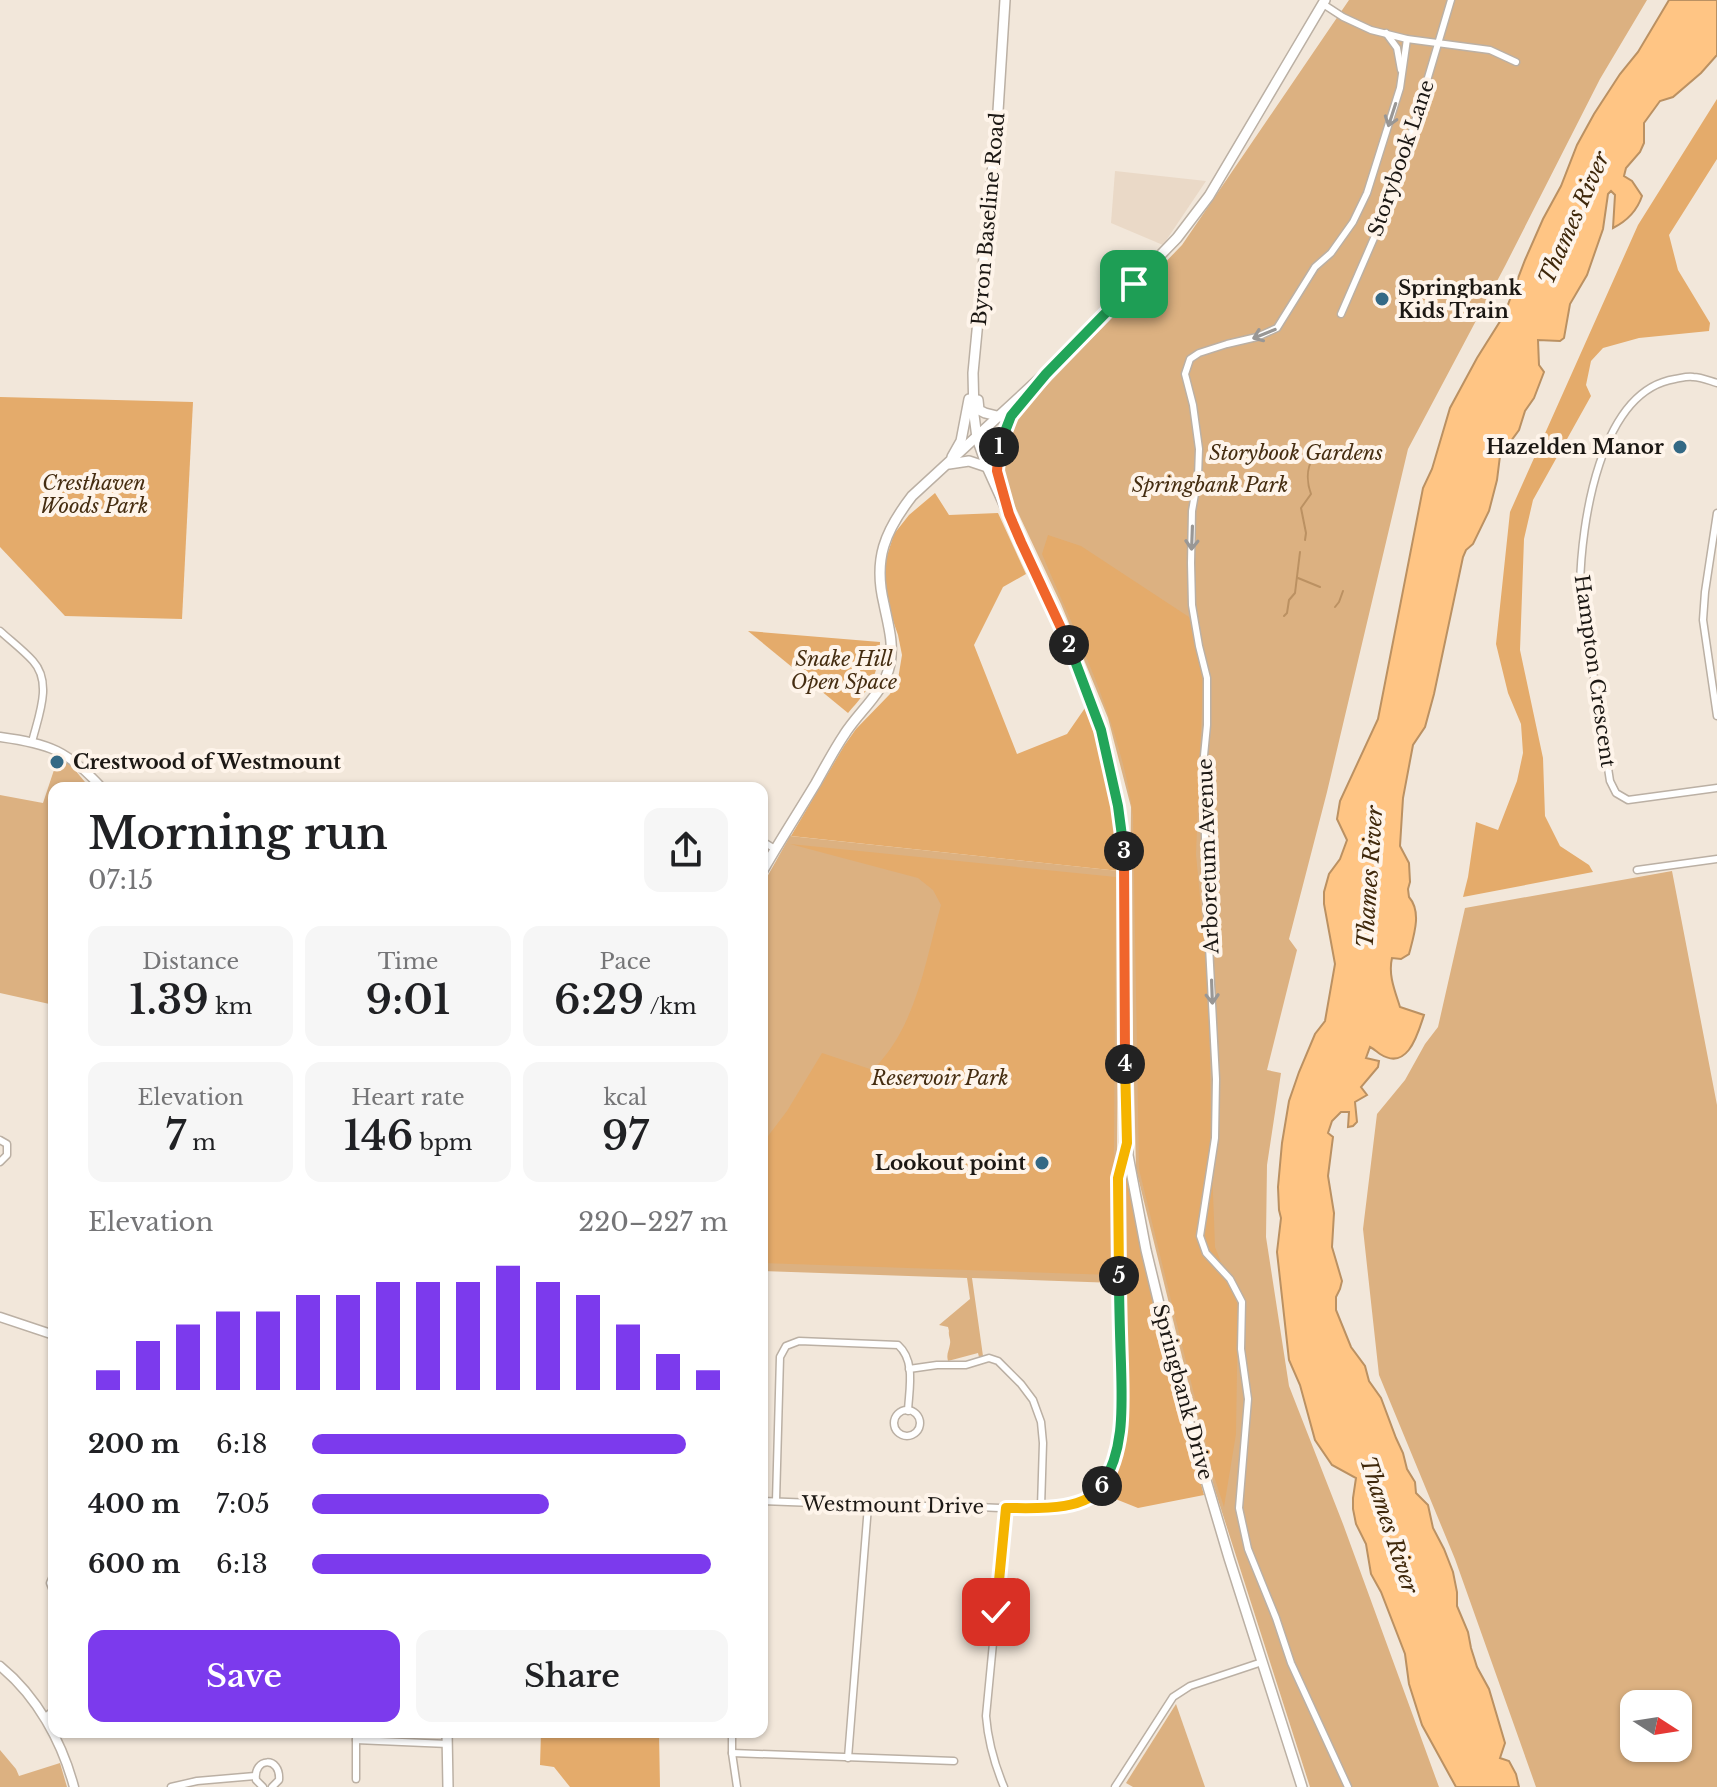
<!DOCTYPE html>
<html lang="en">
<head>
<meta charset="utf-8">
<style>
  body { margin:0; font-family:"Libre Baskerville",serif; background:#f6f6f6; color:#202124; height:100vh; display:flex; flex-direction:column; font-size:30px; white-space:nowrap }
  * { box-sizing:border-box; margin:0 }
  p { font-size:26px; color:#757577 }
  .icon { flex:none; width:44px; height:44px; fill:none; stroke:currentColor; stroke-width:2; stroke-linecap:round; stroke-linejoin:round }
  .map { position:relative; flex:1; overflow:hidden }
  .sheet { position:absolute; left:48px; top:782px; width:720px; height:956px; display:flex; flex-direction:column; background:#fff; border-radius:16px; box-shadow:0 2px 6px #0004 }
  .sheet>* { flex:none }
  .needle { width:52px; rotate:102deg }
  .controls { position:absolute; left:1620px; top:1690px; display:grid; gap:16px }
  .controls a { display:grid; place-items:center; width:72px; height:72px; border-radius:16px; background:#fff; box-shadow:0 2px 6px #0004; font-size:40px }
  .pin { position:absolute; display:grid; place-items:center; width:68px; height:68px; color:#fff; margin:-34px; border-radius:16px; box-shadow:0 4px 12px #0006 }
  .km { position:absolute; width:40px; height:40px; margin:-20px; border-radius:50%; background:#222; color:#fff; font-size:22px; line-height:40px; text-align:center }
  .round { display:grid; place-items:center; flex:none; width:84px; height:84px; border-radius:16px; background:#f6f6f6 }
  .headline { display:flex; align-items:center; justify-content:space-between; height:136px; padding:0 40px }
  h1 { font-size:44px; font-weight:600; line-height:60px }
  .figures { display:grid; grid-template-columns:repeat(3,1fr); gap:12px; height:136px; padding:8px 40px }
  .figures div { display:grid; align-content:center; border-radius:16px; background:#f6f6f6; text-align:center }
  .figures b { font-size:40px; font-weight:600 }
  .figures small { font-size:22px; font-weight:400 }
  .figures p { font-size:22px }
  .chart { height:224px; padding:16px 40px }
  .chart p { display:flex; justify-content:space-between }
  .chart svg { width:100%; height:144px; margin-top:8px; stroke:#7c3aed; stroke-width:6 }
  .cta { display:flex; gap:16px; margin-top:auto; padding:16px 40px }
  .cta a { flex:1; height:92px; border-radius:16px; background:#7c3aed; color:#fff; font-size:32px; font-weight:600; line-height:92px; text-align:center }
  .cta a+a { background:#f6f6f6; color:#202124 }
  ul { padding:0 40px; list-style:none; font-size:26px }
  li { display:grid; grid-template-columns:128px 96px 1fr; align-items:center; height:60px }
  li i { height:20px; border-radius:10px; background:#7c3aed }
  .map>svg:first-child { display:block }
  .built { fill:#ead9c7 }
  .green { fill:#dcb181; fill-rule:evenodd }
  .forest { fill:#e4ab6b }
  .water { fill:#ffc584; stroke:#bb9162; stroke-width:2 }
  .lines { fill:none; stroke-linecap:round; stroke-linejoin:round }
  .stream { stroke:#bb9162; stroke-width:2 }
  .minor-casing { stroke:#bbb0a4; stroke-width:9 }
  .tertiary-casing { stroke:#bbb0a4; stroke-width:11 }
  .secondary-casing { stroke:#bbb0a4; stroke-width:12 }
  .minor { stroke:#fff; stroke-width:6 }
  .tertiary { stroke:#fff; stroke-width:8 }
  .secondary { stroke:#fff; stroke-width:9 }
  .oneway { stroke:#999795 }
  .split-1-casing { stroke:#fff; stroke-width:16 }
  .split-2-casing { stroke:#fff; stroke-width:16 }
  .split-3-casing { stroke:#fff; stroke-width:16 }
  .split-4-casing { stroke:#fff; stroke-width:16 }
  .split-5-casing { stroke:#fff; stroke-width:16 }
  .split-6-casing { stroke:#fff; stroke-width:16 }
  .split-7-casing { stroke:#fff; stroke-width:16 }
  .split-1 { stroke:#22a559; stroke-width:10 }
  .split-2 { stroke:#f0652b; stroke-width:10 }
  .split-3 { stroke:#22a559; stroke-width:10 }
  .split-4 { stroke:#f0652b; stroke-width:10 }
  .split-5 { stroke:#f5b400; stroke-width:10 }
  .split-6 { stroke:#22a559; stroke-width:10 }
  .split-7 { stroke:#f5b400; stroke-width:10 }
  .poi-dot { fill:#346985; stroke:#fef4ea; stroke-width:3 }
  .labels { text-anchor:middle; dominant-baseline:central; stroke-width:8; stroke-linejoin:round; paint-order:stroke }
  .street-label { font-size:20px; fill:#1c1814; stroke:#fef4ea }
  .poi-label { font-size:20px; font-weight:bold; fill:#1c1814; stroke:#fef4ea; text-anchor:start }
  .park-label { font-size:20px; font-style:italic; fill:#452d11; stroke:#fef4ea }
  .water-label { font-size:22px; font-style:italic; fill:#3f280b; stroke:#fef4ea }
</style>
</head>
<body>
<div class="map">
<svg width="1717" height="1787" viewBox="0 0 1717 1787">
  <rect width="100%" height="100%" fill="#f2e7da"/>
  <path class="built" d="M1115,171L1206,181L1163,245L1111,223Z"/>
  <g class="green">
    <path d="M1349,0H1647L1600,79L1505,266L1408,449L1327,792L1289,939L1297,950L1267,1070L1281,1073L1267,1165L1266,1237L1289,1386L1343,1524L1439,1787H1310L1214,1487L1136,1169L1130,907L1131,807L1108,718L1061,604L1004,483L1002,446L1023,410L1182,245Z"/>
    <path d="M60,752L90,788H54V1005L0,993V795L43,803Z"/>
    <path d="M790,836L1119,871L1116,1283L972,1278L983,1356L979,1357L978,1353L948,1361C946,1354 949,1351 950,1344C951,1339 948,1336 949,1331L948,1327L939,1325L970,1299L967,1278L762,1271V886Z"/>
    <path d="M1672,871L1717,1105V1787H1536L1455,1559L1379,1375L1363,1229L1377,1114L1405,1080L1425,1044L1438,1027L1465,908ZM1634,1704H1678V1748H1634Z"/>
    <path d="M1176,1704L1205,1787H1133L1126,1783Z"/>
    <path d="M0,1750L16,1769L19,1776L60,1763L67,1787H0Z"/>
  </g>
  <g class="forest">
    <path d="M1717,99V159L1669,235L1678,270L1710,323L1709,331L1639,338L1603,348L1591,361L1586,385L1591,396L1533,500L1524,539L1520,650L1543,758L1545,816L1560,846L1589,865L1593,872L1463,897L1468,877L1476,822L1498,830L1517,781L1523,753L1521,724L1508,693L1496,644L1510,512L1638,225Z"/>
    <path d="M0,397L193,402L182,619L65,616L0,547Z"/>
    <path d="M935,493L949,515L998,513L1026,574L1003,587L974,645L1017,754L1067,734L1085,708C1104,759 1119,815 1119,871L791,836L844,746L856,729L890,694L898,679L902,655L898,635L883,592L885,562L894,534L909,515Z"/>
    <path d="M1048,535L1081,546L1189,617L1203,680L1196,854L1209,994L1211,1137L1215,1247L1238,1305L1236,1434L1224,1507L1214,1476L1139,1169L1133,816C1121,724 1078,639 1042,554Z"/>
    <path d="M748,631L880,642C879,676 869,689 848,713Z"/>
    <path d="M790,844L1116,877L1113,1275L762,1263V1144L787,1111L822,1053L873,1070C882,1060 892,1048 899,1035C921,996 929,948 941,905L933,890L918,878Z"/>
    <path d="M1124,1174L1127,1178L1173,1381L1204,1495L1138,1508L1103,1494C1117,1474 1121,1451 1126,1427L1122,1179Z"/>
    <path d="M541,1732H659L660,1787H570L554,1767L540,1765Z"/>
  </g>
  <path class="water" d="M1669,0H1717V55L1701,73L1673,97L1660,101L1644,123V143L1640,152L1626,168L1624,176L1632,181L1642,196C1637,211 1627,221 1613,228L1615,195L1611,191L1608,194L1603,229L1587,275L1570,304L1564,338L1560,341L1538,340L1539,365L1544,372L1534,398L1525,411L1519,430L1500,456L1497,480L1489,511L1473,544L1466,550L1463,557L1434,694L1425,727L1413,745L1403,798L1400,846L1409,863L1410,882L1408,889L1409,897C1422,912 1414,935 1409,954L1401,959L1392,958C1388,975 1395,991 1400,1007L1424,1015C1418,1033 1408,1072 1380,1054C1377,1052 1374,1049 1370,1047L1366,1058L1379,1061L1378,1067L1361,1087L1367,1095L1355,1102L1357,1122L1353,1126L1348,1127L1349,1112H1341L1332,1121L1328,1133L1333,1137L1328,1176L1334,1213L1332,1247L1342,1281L1340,1289L1336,1297V1310L1351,1347L1365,1366L1369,1381L1381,1398L1396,1438L1403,1453L1407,1469L1415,1482L1416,1493L1428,1505L1433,1528L1444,1549L1453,1572L1457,1592V1606L1468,1632L1471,1648L1477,1667L1489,1689L1505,1743L1500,1758L1509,1761L1516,1774L1519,1787H1456L1422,1725L1409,1684L1405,1654L1381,1592L1371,1574L1366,1544L1356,1524L1353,1509V1498L1356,1478L1332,1465L1315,1440L1300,1385L1289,1360L1277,1252L1281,1218L1279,1210L1278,1187L1282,1143L1289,1101L1299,1072L1315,1034L1325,1021L1335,964L1324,904V892L1329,874L1340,859L1347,840L1337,819L1340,801L1378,719L1423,488L1432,469L1450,408L1477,358L1504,315L1525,260L1543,219L1561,186L1577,145L1594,114L1620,74L1638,52Z"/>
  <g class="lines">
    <g class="stream">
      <path d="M1305,540L1306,533L1301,508L1311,494C1307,483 1306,469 1313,458"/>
      <path d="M1298,578L1320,587"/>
      <path d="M1335,607L1339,602L1343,591"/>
      <path d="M1284,616L1287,613L1289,600L1295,593L1300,552"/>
    </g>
    <defs>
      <g id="minor">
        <path d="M1323,4L1343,17L1371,30L1407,39L1490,50L1516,62"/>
        <path d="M1386,33L1397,48L1401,70"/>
        <path d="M1341,314L1394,192L1451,0"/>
        <path d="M1717,383C1710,381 1701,377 1693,377C1688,376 1681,378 1675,379C1599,391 1581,525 1580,587L1610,781L1616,793L1628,800L1717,788"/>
        <path d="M1717,513L1705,592L1703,620L1717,716"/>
        <path d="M0,631C11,641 23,650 33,661C53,683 38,717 32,742"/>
        <path d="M762,841L775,849"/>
        <path d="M1637,870L1717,859"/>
        <path d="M0,1140L7,1144V1155L0,1162"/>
        <path d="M909,1369L937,1365H966L989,1358L998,1361L1021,1384L1033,1400L1041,1422L1043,1443L1041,1507"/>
        <circle cx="907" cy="1423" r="13"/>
        <path d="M762,1501C834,1504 905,1506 977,1507C1009,1508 1051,1512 1081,1503C1086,1501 1093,1497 1097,1493C1116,1475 1119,1443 1122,1419L1118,1178L1125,1151"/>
        <path d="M776,1501L780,1357L786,1346L799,1341L898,1345C916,1361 909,1389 908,1411"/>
        <path d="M54,1574L50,1583L54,1593"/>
        <path d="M44,1718L54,1710"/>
        <path d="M732,1732V1753L737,1787"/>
        <path d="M356,1740L448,1744"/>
        <path d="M732,1753L954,1761"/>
        <path d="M848,1758L868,1506"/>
        <path d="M356,1779V1732"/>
        <path d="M171,1787L197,1781L255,1776"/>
        <path d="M263,1787L256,1780C253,1757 281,1756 279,1780L272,1787"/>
        <path d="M1004,1787C994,1763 988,1742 986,1716L1006,1508"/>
        <path d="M1115,1787L1173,1697L1190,1686L1262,1662"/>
        <path d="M1348,1787L1291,1663L1276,1618L1248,1549L1239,1508L1248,1399L1241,1349L1242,1302L1230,1279L1206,1253L1200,1236L1215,1138L1216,1079L1207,908L1203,766L1207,725V678L1199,646L1192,605L1191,563L1192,511L1198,477L1199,449L1193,405L1185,374L1190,359L1199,353L1227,344L1257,337L1277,328L1315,267L1331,253L1353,222L1367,193L1400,88L1407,39"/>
      </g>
      <g id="tertiary">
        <path d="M0,737C50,744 67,750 102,788"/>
        <path d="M0,1317L54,1335"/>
        <path d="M0,1666C37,1696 62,1742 74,1787"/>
      </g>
      <g id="secondary">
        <path d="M1005,0L998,111L973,373L974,415L977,438L987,467L1021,542L1066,636L1101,730L1118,806L1124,847L1125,1085L1128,1155L1146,1250L1182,1399L1229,1558L1302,1787"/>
        <path d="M978,400L979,410L985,413L1001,417"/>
        <path d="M952,457L961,441L969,399"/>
        <path d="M949,464L969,461L987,467"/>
        <path d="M1002,487C994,459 999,430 1018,407"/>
        <path d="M762,872C779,842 798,813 816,783C825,767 834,750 844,735C859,711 884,693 890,664C894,643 888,624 884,604C873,559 885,531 912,496L1052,367L1177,238L1209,196L1325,0"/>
        <path d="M447,1732L448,1787"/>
      </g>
    </defs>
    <use href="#minor" class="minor-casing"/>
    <use href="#tertiary" class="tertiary-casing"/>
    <use href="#secondary" class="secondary-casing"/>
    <use href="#minor" class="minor"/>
    <use href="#tertiary" class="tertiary"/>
    <use href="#secondary" class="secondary"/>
  </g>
  <defs><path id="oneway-shaft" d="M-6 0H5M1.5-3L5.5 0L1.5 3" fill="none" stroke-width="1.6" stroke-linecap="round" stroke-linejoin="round" transform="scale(2)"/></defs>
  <g class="oneway">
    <use href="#oneway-shaft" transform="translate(1392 115) rotate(108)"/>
    <use href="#oneway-shaft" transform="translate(1264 334) rotate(158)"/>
    <use href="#oneway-shaft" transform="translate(1192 538) rotate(92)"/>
    <use href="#oneway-shaft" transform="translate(1212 992) rotate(88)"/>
  </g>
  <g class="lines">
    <defs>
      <path id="split-1" d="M999,447L1011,416L1046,374L1134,284"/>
      <path id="split-2" d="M999,447L997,471L1009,514L1021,542L1069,645"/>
      <path id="split-3" d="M1069,645L1101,730L1118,806L1124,851"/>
      <path id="split-4" d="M1124,851L1125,1064"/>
      <path id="split-5" d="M1119,1276L1118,1178L1127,1143L1125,1064"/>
      <path id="split-6" d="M1102,1486C1125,1449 1122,1406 1121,1364C1120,1335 1119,1305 1119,1276"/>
      <path id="split-7" d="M996,1612L1006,1508C1035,1508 1085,1512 1102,1486"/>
    </defs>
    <use href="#split-1" class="split-1-casing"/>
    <use href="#split-2" class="split-2-casing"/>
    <use href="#split-3" class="split-3-casing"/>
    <use href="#split-4" class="split-4-casing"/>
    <use href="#split-5" class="split-5-casing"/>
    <use href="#split-6" class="split-6-casing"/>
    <use href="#split-7" class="split-7-casing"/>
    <use href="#split-1" class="split-1"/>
    <use href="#split-2" class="split-2"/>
    <use href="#split-3" class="split-3"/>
    <use href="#split-4" class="split-4"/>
    <use href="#split-5" class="split-5"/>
    <use href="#split-6" class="split-6"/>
    <use href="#split-7" class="split-7"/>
  </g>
  <g class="poi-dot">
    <circle cx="1382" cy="299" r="8"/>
    <circle cx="1680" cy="447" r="8"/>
    <circle cx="57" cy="762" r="8"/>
    <circle cx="1042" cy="1163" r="8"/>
  </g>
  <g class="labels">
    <g class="street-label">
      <text transform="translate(1401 158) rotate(-71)">Storybook Lane</text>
      <text transform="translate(988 219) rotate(-85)">Byron Baseline Road</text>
      <text transform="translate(1595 671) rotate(82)">Hampton Crescent</text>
      <text transform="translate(1208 856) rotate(-92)">Arboretum Avenue</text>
      <text transform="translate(1183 1392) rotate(75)">Springbank Drive</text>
      <text transform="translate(893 1505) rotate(1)">Westmount Drive</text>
    </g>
    <g class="poi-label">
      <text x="1398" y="288">Springbank<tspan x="1398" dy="23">Kids Train</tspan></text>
      <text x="1664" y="447" text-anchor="end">Hazelden Manor</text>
      <text x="73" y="762">Crestwood of Westmount</text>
      <text x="1026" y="1163" text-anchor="end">Lookout point</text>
    </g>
    <g class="park-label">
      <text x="1296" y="453">Storybook Gardens</text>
      <text x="94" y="483">Cresthaven<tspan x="94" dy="23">Woods Park</tspan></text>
      <text x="1210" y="485">Springbank Park</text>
      <text x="844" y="659">Snake Hill<tspan x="844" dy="23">Open Space</tspan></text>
      <text x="940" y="1078">Reservoir Park</text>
    </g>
    <g class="water-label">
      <text transform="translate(1574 218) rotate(-66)">Thames River</text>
      <text transform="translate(1370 877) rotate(-86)">Thames River</text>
      <text transform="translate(1389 1525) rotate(72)">Thames River</text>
    </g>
  </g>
</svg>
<div class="controls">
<a><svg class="needle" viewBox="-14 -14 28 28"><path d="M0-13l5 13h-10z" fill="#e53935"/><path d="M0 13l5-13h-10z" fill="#757577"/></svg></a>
</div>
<div class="pin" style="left:1134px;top:284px;background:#1e9e55"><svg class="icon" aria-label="arrive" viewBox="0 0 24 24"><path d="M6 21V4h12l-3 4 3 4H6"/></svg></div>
<div class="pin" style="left:996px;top:1612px;background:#d93025"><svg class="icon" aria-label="check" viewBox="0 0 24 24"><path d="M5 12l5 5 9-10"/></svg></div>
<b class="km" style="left:999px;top:447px">1</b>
<b class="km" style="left:1069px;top:645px">2</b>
<b class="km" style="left:1124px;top:851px">3</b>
<b class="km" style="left:1125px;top:1064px">4</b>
<b class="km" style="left:1119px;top:1276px">5</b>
<b class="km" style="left:1102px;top:1486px">6</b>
<section class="sheet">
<div class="headline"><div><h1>Morning run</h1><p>07:15</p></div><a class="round"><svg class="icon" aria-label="share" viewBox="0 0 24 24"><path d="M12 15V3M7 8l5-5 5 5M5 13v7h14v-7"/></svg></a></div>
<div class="figures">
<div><p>Distance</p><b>1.39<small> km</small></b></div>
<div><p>Time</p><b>9:01</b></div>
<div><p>Pace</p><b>6:29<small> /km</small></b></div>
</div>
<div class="figures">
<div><p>Elevation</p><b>7<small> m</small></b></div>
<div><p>Heart rate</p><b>146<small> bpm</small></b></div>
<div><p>kcal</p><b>97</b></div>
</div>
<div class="chart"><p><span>Elevation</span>220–227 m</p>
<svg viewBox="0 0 160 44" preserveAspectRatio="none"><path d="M5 44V38M15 44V29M25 44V24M35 44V20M45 44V20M55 44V15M65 44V15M75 44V11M85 44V11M95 44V11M105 44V6M115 44V11M125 44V15M135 44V24M145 44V33M155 44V38"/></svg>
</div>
<ul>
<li><b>200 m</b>6:18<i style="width:90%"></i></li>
<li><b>400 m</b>7:05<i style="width:57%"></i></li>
<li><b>600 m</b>6:13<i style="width:96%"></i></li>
</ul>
<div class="cta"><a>Save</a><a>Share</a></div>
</section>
</div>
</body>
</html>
